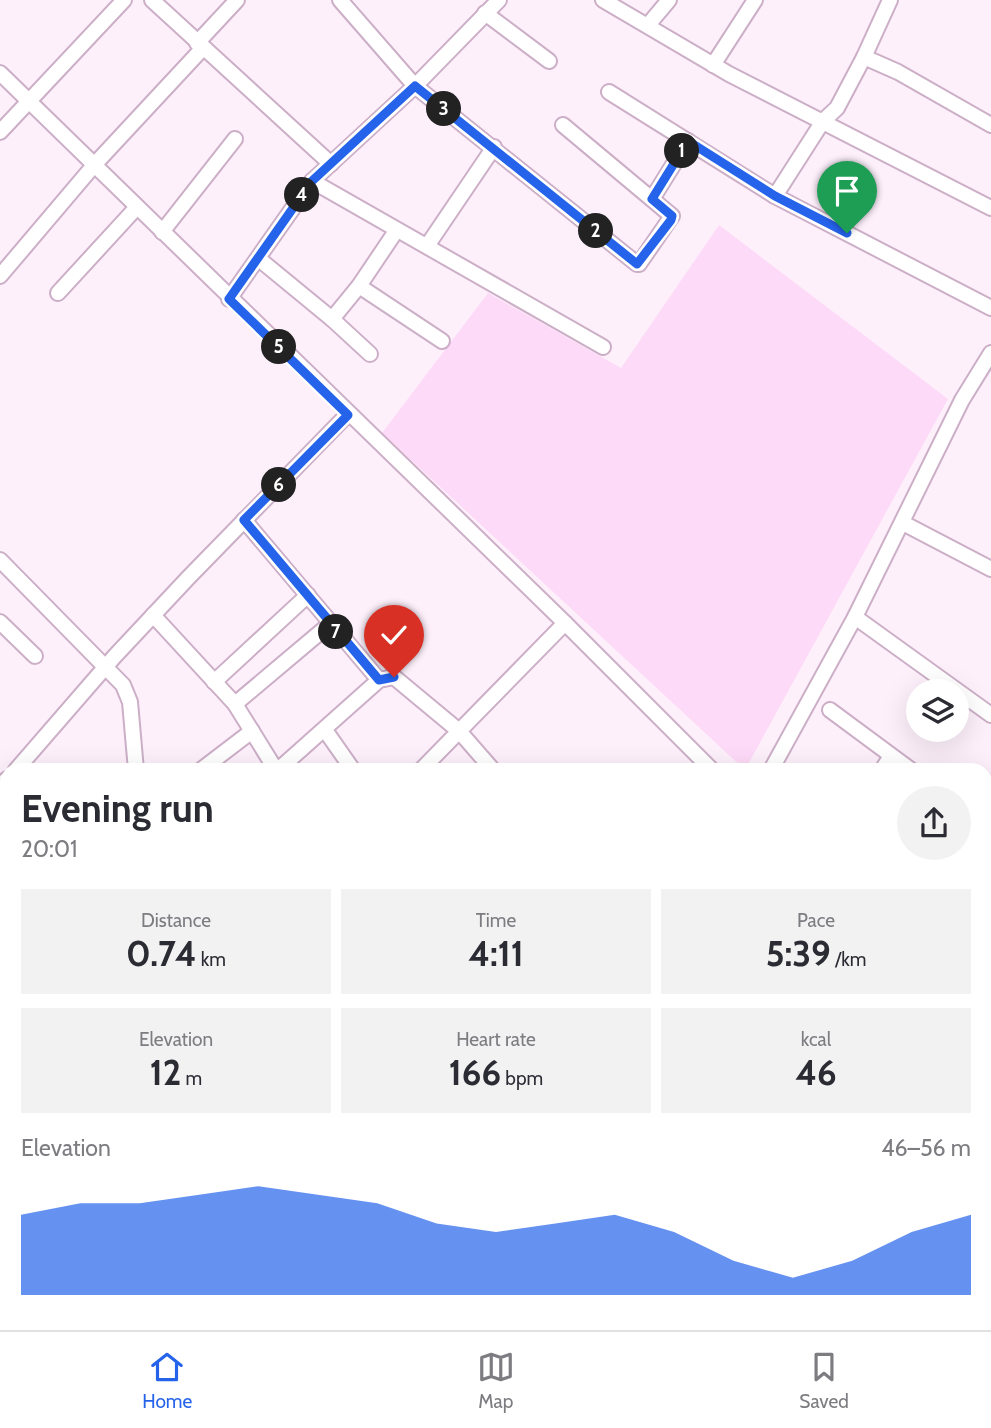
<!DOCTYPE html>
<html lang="en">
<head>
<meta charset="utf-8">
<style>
  body { margin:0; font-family:Cabin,sans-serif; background:#f2f2f3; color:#2b2b33; height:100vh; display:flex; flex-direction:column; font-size:26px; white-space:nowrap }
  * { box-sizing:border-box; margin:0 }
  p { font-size:23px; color:#7c7c81 }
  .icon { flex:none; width:38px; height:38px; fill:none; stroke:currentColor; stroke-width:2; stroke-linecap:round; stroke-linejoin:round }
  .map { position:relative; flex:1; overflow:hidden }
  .drawer { position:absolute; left:0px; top:763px; width:992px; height:567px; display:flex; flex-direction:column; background:#fff; border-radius:21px 21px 0 0; box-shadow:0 7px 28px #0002 }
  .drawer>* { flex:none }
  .tools { position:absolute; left:906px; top:679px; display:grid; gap:14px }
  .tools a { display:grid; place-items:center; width:63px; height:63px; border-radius:50%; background:#fff; box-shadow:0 7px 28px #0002; font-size:35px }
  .pin { position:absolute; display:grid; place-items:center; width:60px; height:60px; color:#fff; margin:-72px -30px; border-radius:50% 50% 50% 0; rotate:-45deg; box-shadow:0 0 7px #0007 }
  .pin .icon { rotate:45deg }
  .km { position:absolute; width:35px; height:35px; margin:-18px; border-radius:50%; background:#222; color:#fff; font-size:19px; line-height:35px; text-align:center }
  .round { display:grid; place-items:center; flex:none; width:74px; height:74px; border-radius:37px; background:#f2f2f3 }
  .headline { display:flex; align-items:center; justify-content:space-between; height:119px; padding:0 21px }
  h1 { font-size:38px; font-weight:800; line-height:52px }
  .metrics { display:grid; grid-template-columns:repeat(3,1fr); gap:10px; height:119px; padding:7px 21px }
  .metrics div { display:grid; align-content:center; border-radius:0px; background:#f2f2f3; text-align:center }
  .metrics b { font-size:35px; font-weight:800 }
  .metrics small { font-size:19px; font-weight:400 }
  .metrics p { font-size:19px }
  .chart { height:196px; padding:14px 21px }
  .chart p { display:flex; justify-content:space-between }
  .chart svg { width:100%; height:126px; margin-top:7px; fill:#2563eb; opacity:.7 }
  .tab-bar { display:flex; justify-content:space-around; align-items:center; height:98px; border-top:2px solid #e1e1e2; background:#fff; font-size:19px; color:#7c7c81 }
  .tab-bar a { display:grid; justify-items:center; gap:4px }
  .tab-bar .on { color:#2563eb }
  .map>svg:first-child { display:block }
  .green { fill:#fddaf7 }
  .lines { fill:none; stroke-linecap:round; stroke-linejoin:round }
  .lane-casing { stroke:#ccafc7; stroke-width:10 }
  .street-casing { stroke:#ccafc7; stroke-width:18 }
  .secondary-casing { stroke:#ccafc7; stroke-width:24 }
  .lane { stroke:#fff; stroke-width:7 }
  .street { stroke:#fff; stroke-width:14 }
  .secondary { stroke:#fff; stroke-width:21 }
  .route-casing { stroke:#fff; stroke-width:14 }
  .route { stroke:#2563eb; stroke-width:9 }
</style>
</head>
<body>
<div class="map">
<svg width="991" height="1330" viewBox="0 0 991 1330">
  <rect width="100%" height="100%" fill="#fdf0fb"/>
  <path class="green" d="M719,225L948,399L745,770L382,433L488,293L621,368Z"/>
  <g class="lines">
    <defs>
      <path id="lane" d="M696,1330L703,1323"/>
      <g id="street">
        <path d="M152,0L331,164"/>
        <path d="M340,0L415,86L637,264H639L672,216L563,125"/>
        <path d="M603,0L729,74L991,208"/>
        <path d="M485,13L549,61"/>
        <path d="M648,25L669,0"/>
        <path d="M197,43L237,0"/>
        <path d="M864,57L898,72L991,125"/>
        <path d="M713,65L755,0"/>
        <path d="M0,73L565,623L712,770"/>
        <path d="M609,92L775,196L991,308"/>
        <path d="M0,132L124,0"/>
        <path d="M312,181L603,347"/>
        <path d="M775,196L823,121L837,108L864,57L890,0"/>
        <path d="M652,199L688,141"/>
        <path d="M162,232L235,139"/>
        <path d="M427,246L494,147"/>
        <path d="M259,259L332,319L370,354"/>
        <path d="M0,276L95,164L202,49"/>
        <path d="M359,286L442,341"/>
        <path d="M58,293L137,207"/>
        <path d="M229,299L312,181L415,86L499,0"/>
        <path d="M332,319L359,286L396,231"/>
        <path d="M244,520L379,680"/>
        <path d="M903,523L991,569"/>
        <path d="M0,560L123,685L130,702L136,770"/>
        <path d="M153,615L235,704L276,770"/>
        <path d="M855,617L991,715"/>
        <path d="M0,622L35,656"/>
        <path d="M214,682L308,595"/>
        <path d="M235,704L330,624"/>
        <path d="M830,710L911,770"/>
        <path d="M325,730L353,770"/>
        <path d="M16,770L114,657L188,578L348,414"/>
        <path d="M201,770L252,731"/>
        <path d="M278,770L379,680L394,677L459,731L493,770"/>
        <path d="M421,770L565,623"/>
        <path d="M771,770L855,617L962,400L991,353"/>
        <path d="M882,770L891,756"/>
        <path d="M0,787L7,779"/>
        <path d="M985,824L991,828"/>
        <path d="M0,884L7,891"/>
        <path d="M985,887L991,891"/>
        <path d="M0,961L7,953"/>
        <path d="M985,1040L991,1046"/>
        <path d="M0,1042L7,1048"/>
        <path d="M0,1112L7,1103"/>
        <path d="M985,1130L991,1124"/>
        <path d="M985,1245L991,1238"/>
        <path d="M0,1262L7,1248"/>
        <path d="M269,1323L276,1330"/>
        <path d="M870,1323L876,1330"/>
        <path d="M814,1330L821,1323"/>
        <path d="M904,1330L911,1323"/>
      </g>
      <g id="secondary">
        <path d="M0,1312L7,1315"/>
        <path d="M27,1323L43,1330"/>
      </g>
    </defs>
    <use href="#lane" class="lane-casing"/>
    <use href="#street" class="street-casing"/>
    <use href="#secondary" class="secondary-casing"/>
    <use href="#lane" class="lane"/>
    <use href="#street" class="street"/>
    <use href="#secondary" class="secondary"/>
  </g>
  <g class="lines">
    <defs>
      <path id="route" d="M394,677L379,680L244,520L348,415L229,299L312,181L415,86L637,264L671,220L672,216L652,199L688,141L775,196L847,233"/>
    </defs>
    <use href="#route" class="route-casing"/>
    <use href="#route" class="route"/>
  </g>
</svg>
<div class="tools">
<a><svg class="icon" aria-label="layers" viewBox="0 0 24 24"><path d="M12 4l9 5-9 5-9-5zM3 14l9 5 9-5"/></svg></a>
</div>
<div class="pin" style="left:847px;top:233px;background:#1e9e55"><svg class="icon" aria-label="arrive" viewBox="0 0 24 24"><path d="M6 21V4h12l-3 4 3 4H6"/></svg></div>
<div class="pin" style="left:394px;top:677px;background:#d93025"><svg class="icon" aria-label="check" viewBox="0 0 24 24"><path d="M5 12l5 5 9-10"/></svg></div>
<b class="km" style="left:682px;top:151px">1</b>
<b class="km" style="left:596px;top:231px">2</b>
<b class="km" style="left:444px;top:109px">3</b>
<b class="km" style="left:302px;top:195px">4</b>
<b class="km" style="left:279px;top:347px">5</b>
<b class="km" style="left:279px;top:485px">6</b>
<b class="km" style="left:336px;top:632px">7</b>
<section class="drawer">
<div class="headline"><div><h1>Evening run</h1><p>20:01</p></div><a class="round"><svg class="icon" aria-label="share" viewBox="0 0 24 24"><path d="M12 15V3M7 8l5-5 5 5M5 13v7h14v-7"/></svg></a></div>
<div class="metrics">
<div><p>Distance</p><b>0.74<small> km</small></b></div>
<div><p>Time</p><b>4:11</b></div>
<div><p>Pace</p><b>5:39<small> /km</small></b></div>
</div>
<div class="metrics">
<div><p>Elevation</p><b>12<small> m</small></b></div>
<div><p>Heart rate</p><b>166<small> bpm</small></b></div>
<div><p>kcal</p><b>46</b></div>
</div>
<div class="chart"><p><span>Elevation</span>46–56 m</p>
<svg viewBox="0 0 160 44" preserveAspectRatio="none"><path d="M0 44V16L10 12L20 12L30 9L40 6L50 9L60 12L70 19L80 22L90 19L100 16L110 22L120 32L130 38L140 32L150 22L160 16V44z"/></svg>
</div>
</section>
</div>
<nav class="tab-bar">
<a class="on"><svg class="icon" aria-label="home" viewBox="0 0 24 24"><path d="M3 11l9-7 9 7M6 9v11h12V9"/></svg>Home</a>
<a><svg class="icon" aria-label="map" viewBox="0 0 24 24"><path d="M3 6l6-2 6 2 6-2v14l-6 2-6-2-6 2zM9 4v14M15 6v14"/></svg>Map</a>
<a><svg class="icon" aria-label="saved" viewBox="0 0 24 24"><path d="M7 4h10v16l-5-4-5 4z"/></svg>Saved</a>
</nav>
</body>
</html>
